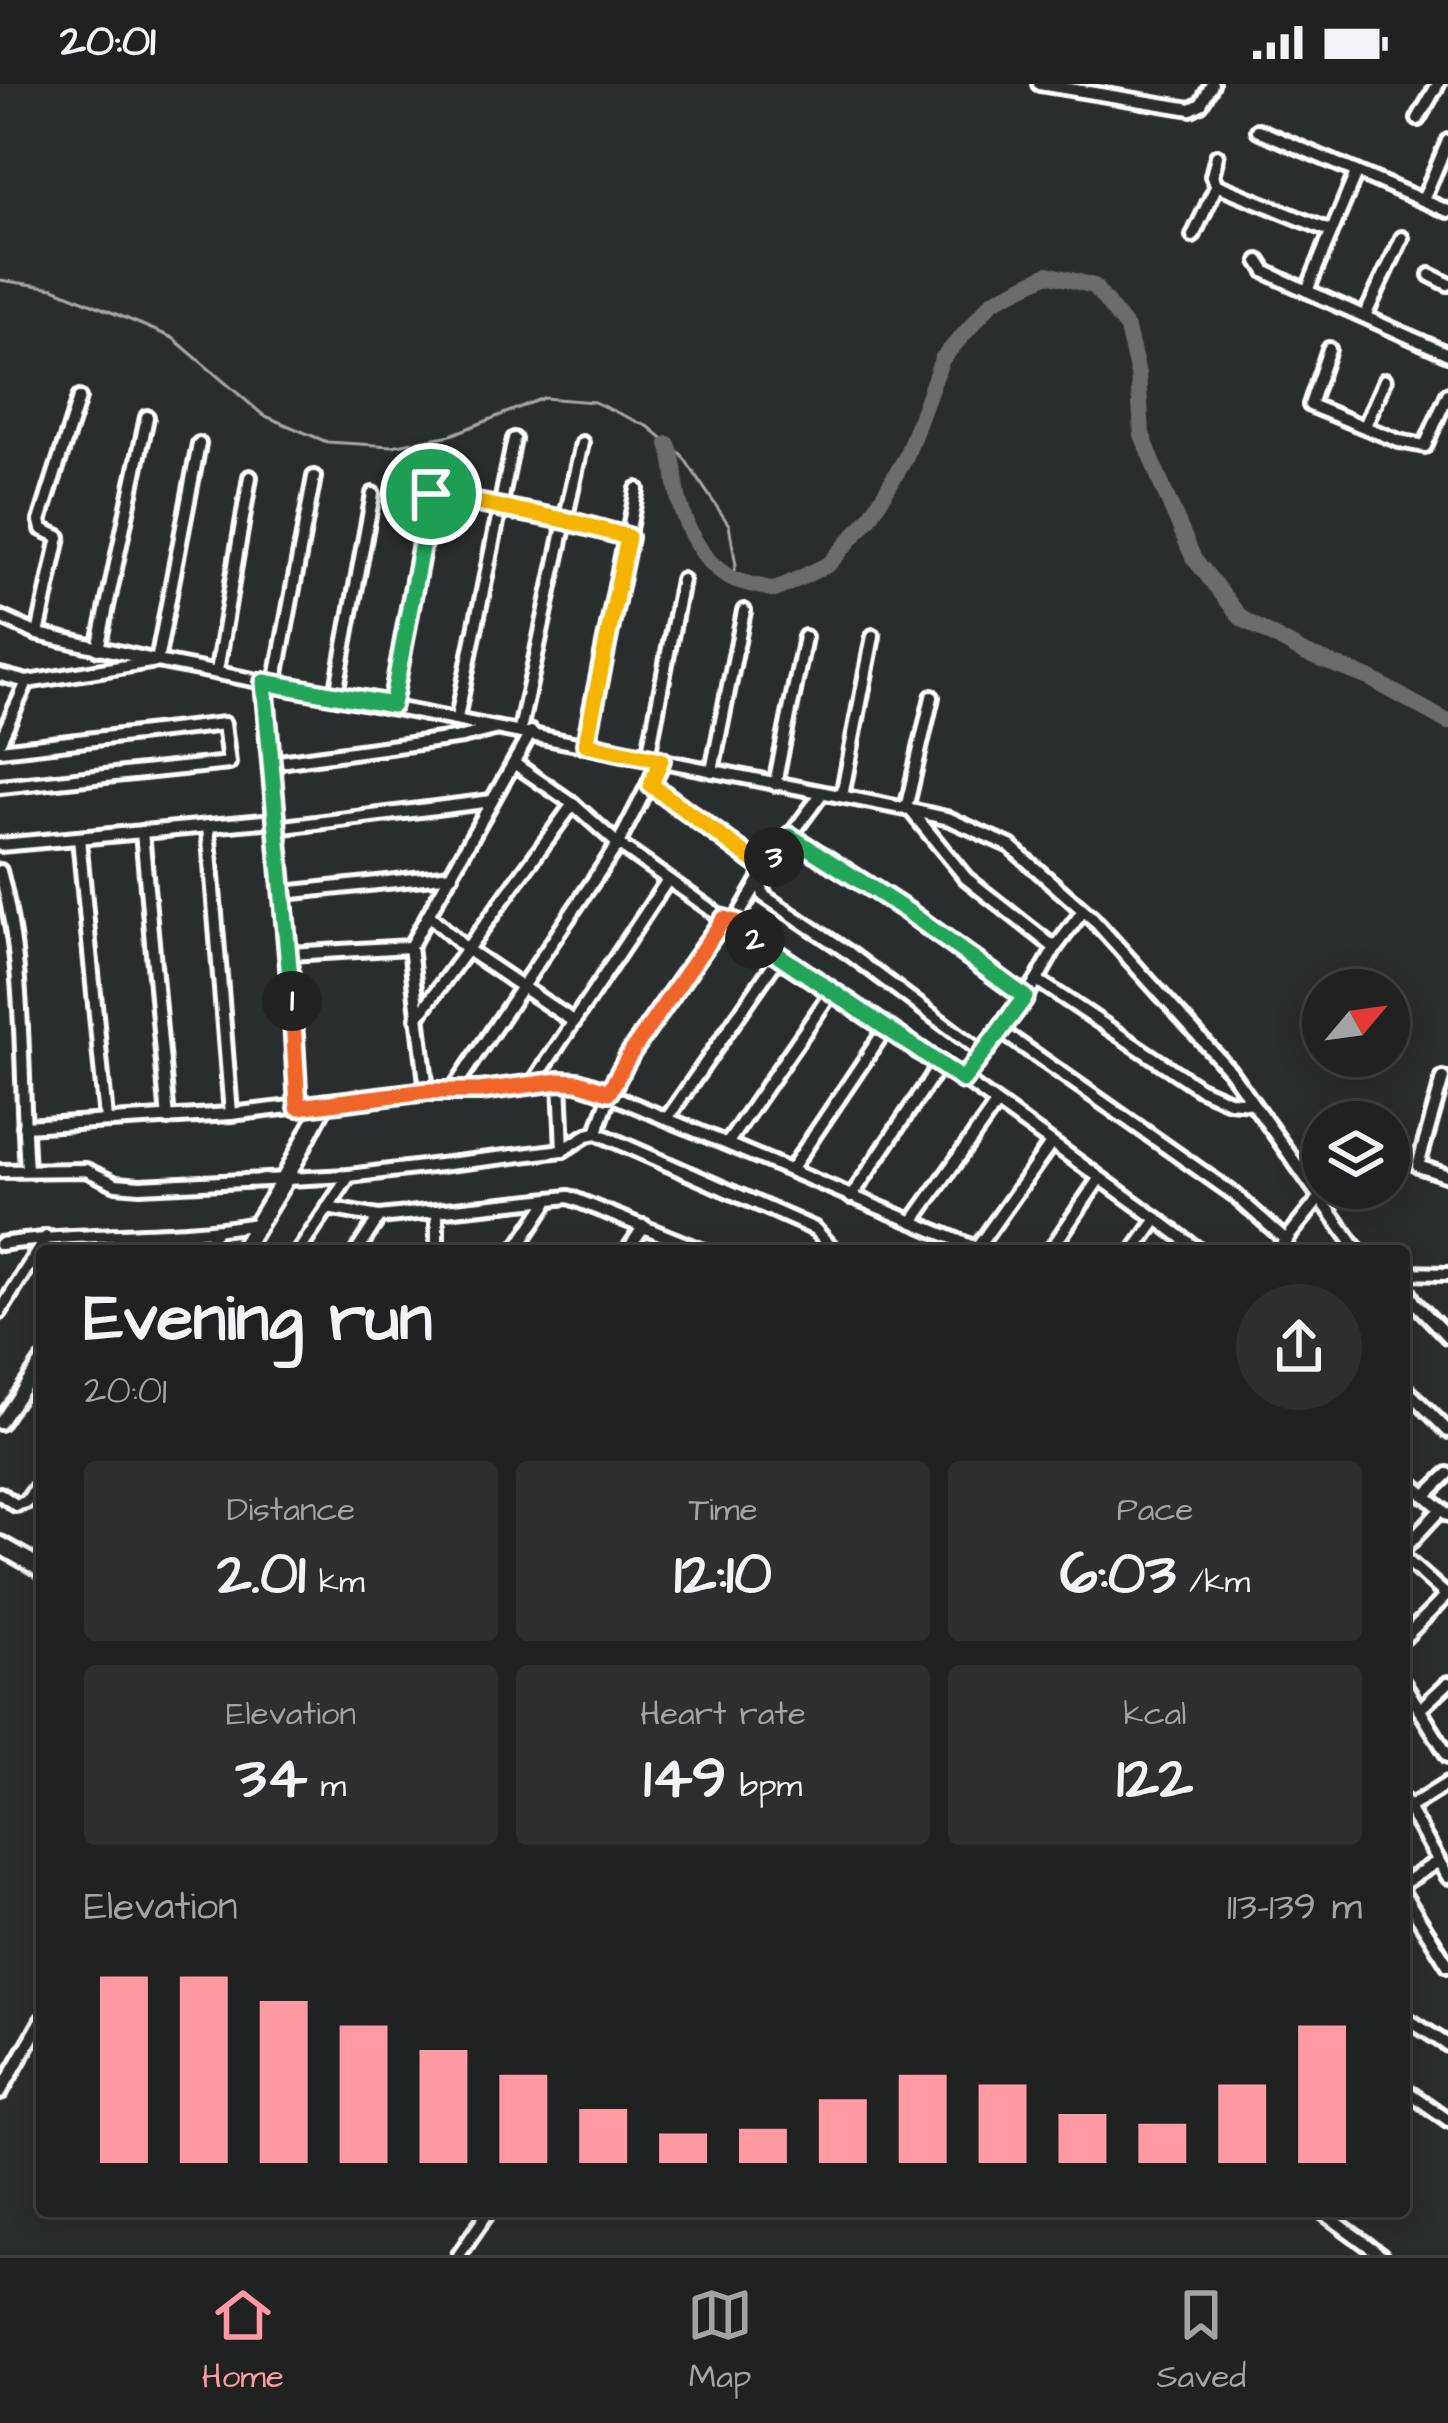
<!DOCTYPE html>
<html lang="en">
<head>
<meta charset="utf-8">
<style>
  body { margin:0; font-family:"Architects Daughter",sans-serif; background:#2d2f2f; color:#f1f3f6; height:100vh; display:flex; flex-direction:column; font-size:45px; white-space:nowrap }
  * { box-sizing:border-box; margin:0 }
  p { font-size:39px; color:#a2a4a5 }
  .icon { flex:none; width:66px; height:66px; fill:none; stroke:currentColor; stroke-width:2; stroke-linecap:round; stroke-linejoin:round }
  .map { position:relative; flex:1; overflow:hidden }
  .panel { position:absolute; left:36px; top:1161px; width:1374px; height:972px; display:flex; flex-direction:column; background:#202222; border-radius:12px; box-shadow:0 6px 30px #0003,0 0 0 3px #3d3f40 }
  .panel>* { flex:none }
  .needle { width:78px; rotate:61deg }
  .buttons { position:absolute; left:1302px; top:885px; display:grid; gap:24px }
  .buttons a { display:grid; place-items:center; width:108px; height:108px; border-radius:50%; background:#202222; box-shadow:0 6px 30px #0003,0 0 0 3px #3d3f40; font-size:60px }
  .pin { position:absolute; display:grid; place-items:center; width:102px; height:102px; color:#fff; margin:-51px; border:6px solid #fff; border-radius:50%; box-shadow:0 3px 12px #0007 }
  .km { position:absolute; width:60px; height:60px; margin:-30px; border-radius:50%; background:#222; color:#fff; font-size:33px; line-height:60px; text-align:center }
  .round { display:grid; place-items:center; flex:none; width:126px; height:126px; border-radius:63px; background:#2d2f2f }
  .head { display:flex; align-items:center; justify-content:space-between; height:204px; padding:0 48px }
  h1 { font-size:66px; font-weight:700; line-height:90px }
  .metrics { display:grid; grid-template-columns:repeat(3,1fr); gap:18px; height:204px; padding:12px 48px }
  .metrics div { display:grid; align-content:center; border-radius:12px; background:#2d2f2f; text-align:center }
  .metrics b { font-size:60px; font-weight:700 }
  .metrics small { font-size:33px; font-weight:400 }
  .metrics p { font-size:33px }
  .chart { height:336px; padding:24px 48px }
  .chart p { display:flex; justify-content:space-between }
  .chart svg { width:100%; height:216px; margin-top:12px; stroke:#ff9aa2; stroke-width:6 }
  .status { display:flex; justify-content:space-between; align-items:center; height:84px; padding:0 60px; background:#202222; direction:ltr }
  .status svg { height:33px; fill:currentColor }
  .dock { display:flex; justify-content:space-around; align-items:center; height:168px; border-top:3px solid #3d3f40; background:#202222; font-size:33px; color:#a2a4a5 }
  .dock a { display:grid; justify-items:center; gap:6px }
  .dock .current { color:#ff9aa2 }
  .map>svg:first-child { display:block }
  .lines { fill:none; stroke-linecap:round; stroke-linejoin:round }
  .stream { stroke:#a6a7a7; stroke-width:3 }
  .river { stroke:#6a6c6d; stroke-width:16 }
  .street-casing { stroke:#fff; stroke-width:20 }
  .secondary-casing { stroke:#fff; stroke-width:24 }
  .street { stroke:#2a2d2e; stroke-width:10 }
  .secondary { stroke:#2a2d2e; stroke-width:15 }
  .split-1-casing { stroke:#fff; stroke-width:24 }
  .split-2-casing { stroke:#fff; stroke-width:24 }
  .split-3-casing { stroke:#fff; stroke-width:24 }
  .split-4-casing { stroke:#fff; stroke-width:24 }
  .split-1 { stroke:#22a559; stroke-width:15 }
  .split-2 { stroke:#f0652b; stroke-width:15 }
  .split-3 { stroke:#22a559; stroke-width:15 }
  .split-4 { stroke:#f5b400; stroke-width:15 }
</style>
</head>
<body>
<div class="status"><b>20:01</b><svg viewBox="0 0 49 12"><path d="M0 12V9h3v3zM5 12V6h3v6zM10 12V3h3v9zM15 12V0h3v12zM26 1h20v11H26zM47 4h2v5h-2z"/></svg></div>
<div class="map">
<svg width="1448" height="2171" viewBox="0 0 1448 2171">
  <rect width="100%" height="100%" fill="#2a2d2e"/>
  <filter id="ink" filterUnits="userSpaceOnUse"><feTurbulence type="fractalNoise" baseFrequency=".00833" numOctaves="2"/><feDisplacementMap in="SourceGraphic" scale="24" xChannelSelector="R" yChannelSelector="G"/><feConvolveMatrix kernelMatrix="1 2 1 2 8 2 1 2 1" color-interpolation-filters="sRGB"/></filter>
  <g filter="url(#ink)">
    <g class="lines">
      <path class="stream" d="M0,196L54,204L173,254L263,331L327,358L392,362L451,351L543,314L594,318L649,343L682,371L729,441L736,481L731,494"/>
      <path class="river" d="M668,360C675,376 674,389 677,406C682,438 700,476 729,493C742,500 761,502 775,506L829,480L869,435L905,375L942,275L993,217L1048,190L1094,202L1127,245L1138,290L1142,350L1164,407L1193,473L1241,534L1304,569L1369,594L1448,638"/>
      <defs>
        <g id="street">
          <path d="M1039,0L1191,25L1201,20L1212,0"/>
          <path d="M1418,35L1438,0"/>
          <path d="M1258,46L1448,127"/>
          <path d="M1217,72L1212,92L1217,101L1330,147"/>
          <path d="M1423,116L1448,57"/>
          <path d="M1193,152L1217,101"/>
          <path d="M1259,177L1266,188L1285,197L1448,270"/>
          <path d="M1430,191L1448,200"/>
          <path d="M1307,207L1356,89"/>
          <path d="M1365,232L1402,154"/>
          <path d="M1329,265L1310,321L1399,357L1425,362L1448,310"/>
          <path d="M1365,342L1385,296"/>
          <path d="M402,405L565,436L628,453"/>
          <path d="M0,533L38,550L157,577L199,360"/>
          <path d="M38,550L59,453L42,445L40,437L79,314"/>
          <path d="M98,565L147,333"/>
          <path d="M217,587L250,393"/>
          <path d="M0,591L27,598L157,577L906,725L950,735L1010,762L1093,835L1230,987L1358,1167"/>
          <path d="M264,598L289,870L298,1023"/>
          <path d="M275,600L314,393"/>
          <path d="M336,610L373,410"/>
          <path d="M392,621L439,370"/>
          <path d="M457,634L514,355"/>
          <path d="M520,646L582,359"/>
          <path d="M0,657L27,598"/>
          <path d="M586,660L637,405"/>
          <path d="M0,666L224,640L229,679L0,703"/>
          <path d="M648,673L682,496"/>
          <path d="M272,679L462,653L494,645"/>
          <path d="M515,680L573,720L618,760L724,835L735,838L778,874L941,979L1157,1135L1134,1167"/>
          <path d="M712,687L744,527"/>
          <path d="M775,700L805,553"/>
          <path d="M651,701L765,786L735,838"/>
          <path d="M822,709L765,786L760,795L764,812L849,869L983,969"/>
          <path d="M842,712L873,552"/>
          <path d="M906,725L932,613"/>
          <path d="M912,728L966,794L1055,864L1037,896L963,996"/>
          <path d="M208,742L231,1030"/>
          <path d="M276,744L492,717"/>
          <path d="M142,748L168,1035"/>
          <path d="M790,752L907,827L1025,913"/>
          <path d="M79,754L106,1035"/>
          <path d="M0,761L275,736"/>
          <path d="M0,787C26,884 20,985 27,1085"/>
          <path d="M284,809L452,791"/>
          <path d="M429,831L466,865L574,938"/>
          <path d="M1055,864L1083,827"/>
          <path d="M289,870L410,863"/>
          <path d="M1037,896L1199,1004L1229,1017L1252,1019"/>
          <path d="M417,934L573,720"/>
          <path d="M1001,947L1235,1111L1287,1157"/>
          <path d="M1443,994L1418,1082L1448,1092"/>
          <path d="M560,997L563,1066"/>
          <path d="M533,999L667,797"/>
          <path d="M427,1007L410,863L531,648"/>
          <path d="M452,1007L618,760L661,676"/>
          <path d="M668,1033L778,874"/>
          <path d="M24,1042L231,1030L427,1007H480L533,999L579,998L983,1167"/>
          <path d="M597,1049C619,969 677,903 724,835"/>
          <path d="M729,1057L831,909"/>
          <path d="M792,1084L885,946"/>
          <path d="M0,1087L86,1086L116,1100L140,1102L349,1092L563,1066L587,1051L597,1049L815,1145L835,1167"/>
          <path d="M851,1113L941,979"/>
          <path d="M327,1124L379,1133L569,1113L703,1167"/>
          <path d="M437,1127V1161L444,1167"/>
          <path d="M1157,1135L1200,1167"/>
          <path d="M914,1136L995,1022"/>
          <path d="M0,1160C85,1147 171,1155 256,1140"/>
          <path d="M977,1164L1050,1061"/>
          <path d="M202,1167L216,1147"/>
          <path d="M299,1167L349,1092"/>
          <path d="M357,1167L379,1133"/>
          <path d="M515,1167L549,1116"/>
          <path d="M627,1167L644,1142"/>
          <path d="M1050,1167L1099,1095"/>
          <path d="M1277,1167L1318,1116"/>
          <path d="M1404,1189L1448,1190"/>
          <path d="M1404,1200L1415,1219L1448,1253"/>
          <path d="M0,1228L46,1153"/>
          <path d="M1404,1303L1448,1347"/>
          <path d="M0,1339L42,1277"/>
          <path d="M1404,1393L1448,1431"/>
          <path d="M0,1410L16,1421L26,1418L42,1396"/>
          <path d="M1425,1412L1448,1390"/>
          <path d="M1404,1465L1441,1425"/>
          <path d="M1404,1474L1446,1511"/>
          <path d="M1404,1554L1448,1510"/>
          <path d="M1404,1600L1448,1672"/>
          <path d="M1419,1626L1448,1599"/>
          <path d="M1404,1717L1448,1793"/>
          <path d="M1408,1724L1448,1699"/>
          <path d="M1404,1799L1437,1778"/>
          <path d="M1404,1811L1448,1881"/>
          <path d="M1404,1933L1448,1961"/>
          <path d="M1404,2005L1448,2036"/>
          <path d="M0,2009L42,1936"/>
          <path d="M1321,2127L1381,2171"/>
          <path d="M459,2171L489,2127"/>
        </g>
        <g id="secondary">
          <path d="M241,1167L286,1093L324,1020"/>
          <path d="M0,1461L42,1485"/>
        </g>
      </defs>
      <use href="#street" class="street-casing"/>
      <use href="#secondary" class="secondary-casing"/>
      <use href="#street" class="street"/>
      <use href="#secondary" class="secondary"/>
    </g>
  </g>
  <g class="lines" filter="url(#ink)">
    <defs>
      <path id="split-1" d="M292,917L264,598L392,621L431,410"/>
      <path id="split-2" d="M292,917L298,1023L427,1007H480L560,997L578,998L609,1008L630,970L724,835L735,838L755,855"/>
      <path id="split-3" d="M755,855L963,996L1025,913L907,827L790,752L774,773"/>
      <path id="split-4" d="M431,410L565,436L628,453L586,660L661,676L651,701L765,785L774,773"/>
    </defs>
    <use href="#split-1" class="split-1-casing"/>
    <use href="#split-2" class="split-2-casing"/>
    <use href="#split-3" class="split-3-casing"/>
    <use href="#split-4" class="split-4-casing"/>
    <use href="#split-1" class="split-1"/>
    <use href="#split-2" class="split-2"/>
    <use href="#split-3" class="split-3"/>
    <use href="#split-4" class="split-4"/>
  </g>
</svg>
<div class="buttons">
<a><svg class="needle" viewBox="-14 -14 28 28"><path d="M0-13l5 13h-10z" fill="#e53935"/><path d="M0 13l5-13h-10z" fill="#a2a4a5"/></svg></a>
<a><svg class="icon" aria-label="layers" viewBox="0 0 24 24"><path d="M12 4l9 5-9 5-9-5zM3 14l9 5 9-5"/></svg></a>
</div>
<div class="pin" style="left:431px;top:410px;background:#1e9e55"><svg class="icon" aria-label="arrive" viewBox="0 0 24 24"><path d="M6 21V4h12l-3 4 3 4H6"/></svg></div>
<b class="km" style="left:292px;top:917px">1</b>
<b class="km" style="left:755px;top:855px">2</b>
<b class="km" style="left:774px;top:773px">3</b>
<section class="panel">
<div class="head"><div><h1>Evening run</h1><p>20:01</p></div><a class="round"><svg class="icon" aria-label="share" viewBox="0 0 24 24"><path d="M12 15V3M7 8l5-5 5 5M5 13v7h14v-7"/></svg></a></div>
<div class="metrics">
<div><p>Distance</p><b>2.01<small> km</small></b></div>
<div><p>Time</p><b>12:10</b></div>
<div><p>Pace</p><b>6:03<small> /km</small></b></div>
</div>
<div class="metrics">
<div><p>Elevation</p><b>34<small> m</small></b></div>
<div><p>Heart rate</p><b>149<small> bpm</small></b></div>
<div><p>kcal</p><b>122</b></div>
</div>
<div class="chart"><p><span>Elevation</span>113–139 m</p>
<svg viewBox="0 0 160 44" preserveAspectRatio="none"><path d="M5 44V6M15 44V6M25 44V11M35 44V16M45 44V21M55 44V26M65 44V33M75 44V38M85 44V37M95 44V31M105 44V26M115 44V28M125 44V34M135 44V36M145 44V28M155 44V16"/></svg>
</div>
</section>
</div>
<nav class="dock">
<a class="current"><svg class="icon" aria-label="home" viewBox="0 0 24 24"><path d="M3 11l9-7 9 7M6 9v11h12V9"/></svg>Home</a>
<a><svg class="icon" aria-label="map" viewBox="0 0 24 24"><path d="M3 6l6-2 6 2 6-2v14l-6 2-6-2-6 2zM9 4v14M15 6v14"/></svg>Map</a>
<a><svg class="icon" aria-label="saved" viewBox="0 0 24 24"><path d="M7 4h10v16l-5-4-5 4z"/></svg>Saved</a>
</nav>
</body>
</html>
